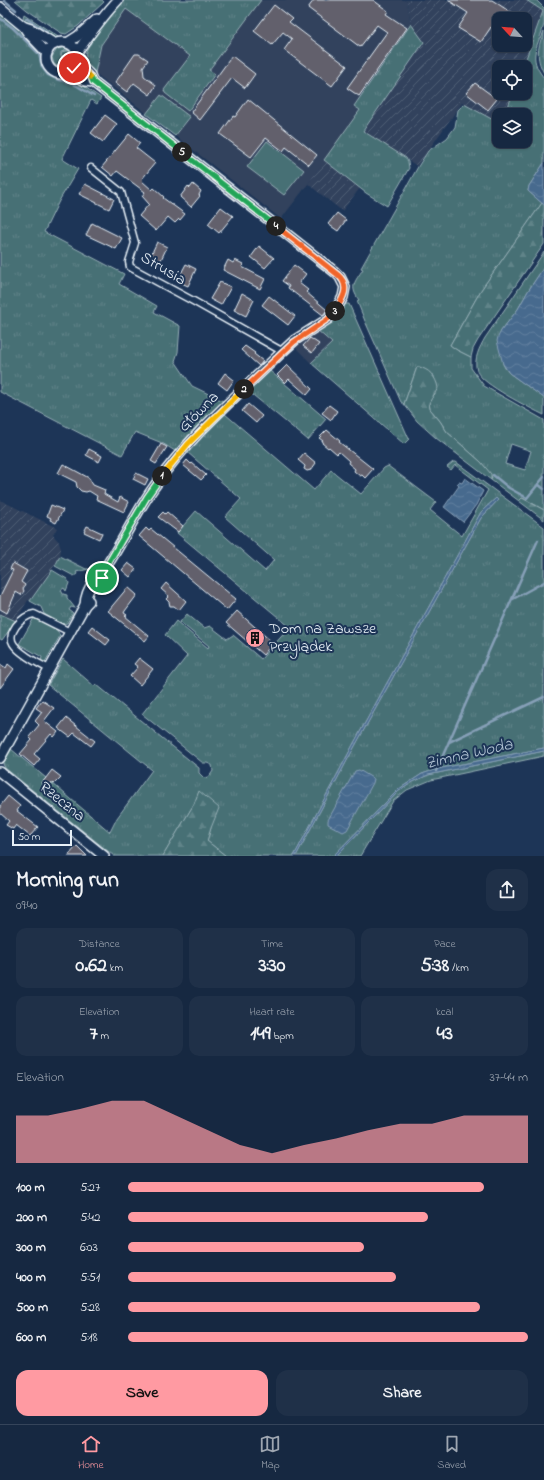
<!DOCTYPE html>
<html lang="en">
<head>
<meta charset="utf-8">
<style>
  body { margin:0; font-family:"Indie Flower",sans-serif; background:#1f3048; color:#f1f3f6; height:100vh; display:flex; flex-direction:column; font-size:15px; white-space:nowrap }
  * { box-sizing:border-box; margin:0 }
  p { font-size:13px; color:#9ea6b1 }
  .icon { flex:none; width:22px; height:22px; fill:none; stroke:currentColor; stroke-width:2; stroke-linecap:round; stroke-linejoin:round }
  .map { position:relative; height:856px; overflow:hidden }
  .details { display:flex; flex-direction:column; background:#162841; flex:1 }
  .details>* { flex:none }
  .needle { width:26px; rotate:296deg }
  .buttons { position:absolute; left:492px; top:12px; display:grid; gap:8px }
  .buttons a { display:grid; place-items:center; width:40px; height:40px; border-radius:8px; background:#162841; box-shadow:0 1px 3px #0004,0 0 0 1px #35445a; font-size:20px }
  .scale { position:absolute; left:12px; bottom:10px; width:60px; box-sizing:border-box; padding-left:4px; border:2px solid #e8f1f8; border-top:0; font-size:11px; line-height:14px; white-space:nowrap; color:#e8f1f8; -webkit-text-stroke:3px #1d3557; paint-order:stroke }
  .pin { position:absolute; display:grid; place-items:center; width:34px; height:34px; color:#fff; margin:-17px; border:2px solid #fff; border-radius:50%; box-shadow:0 1px 4px #0007 }
  .km { position:absolute; width:20px; height:20px; margin:-10px; border-radius:50%; background:#222; color:#fff; font-size:11px; line-height:20px; text-align:center }
  .round { display:grid; place-items:center; flex:none; width:42px; height:42px; border-radius:12px; background:#1f3048 }
  .head { display:flex; align-items:center; justify-content:space-between; height:68px; padding:0 16px }
  h1 { font-size:22px; font-weight:700; line-height:30px }
  .stats { display:grid; grid-template-columns:repeat(3,1fr); gap:6px; height:68px; padding:4px 16px }
  .stats div { display:grid; align-content:center; border-radius:10px; background:#1f3048; text-align:center }
  .stats b { font-size:20px; font-weight:700 }
  .stats small { font-size:11px; font-weight:400 }
  .stats p { font-size:11px }
  .chart { height:112px; padding:8px 16px }
  .chart p { display:flex; justify-content:space-between }
  .chart svg { width:100%; height:72px; margin-top:4px; fill:#ff9aa2; opacity:.7 }
  .primary-button { display:flex; gap:8px; margin-top:auto; padding:8px 16px }
  .primary-button a { flex:1; height:46px; border-radius:12px; background:#ff9aa2; color:#111; font-size:16px; font-weight:700; line-height:46px; text-align:center }
  .primary-button a+a { background:#1f3048; color:#f1f3f6 }
  ul { padding:0 16px; list-style:none; font-size:13px }
  li { display:grid; grid-template-columns:64px 48px 1fr; align-items:center; height:30px }
  li i { height:10px; border-radius:5px; background:#ff9aa2 }
  .tab-bar { display:flex; justify-content:space-around; align-items:center; height:56px; border-top:1px solid #35445a; background:#162841; font-size:11px; color:#9ea6b1 }
  .tab-bar a { display:grid; justify-items:center; gap:2px }
  .tab-bar .current { color:#ff9aa2 }
  .map>svg:first-child { display:block }
  .built { fill:#32425d }
  .industrial { fill:url(#industrial-furrows); fill-rule:evenodd }
  .grass { fill:url(#grass-tufts); stroke:#97b0b6; fill-rule:evenodd }
  .forest { fill:url(#forest-firs); stroke:#97b0b6 }
  .garden { fill:#466f75; stroke:#97b0b6 }
  .water { fill:url(#water-waves); stroke:#87a0b8 }
  .lines { fill:none; stroke-linecap:round; stroke-linejoin:round }
  .stream { stroke:#87a0b8; stroke-width:2.5 }
  .building { fill:#62606c; stroke:#e8f1f8 }
  .street-casing { stroke:#e8f1f8; stroke-width:9 }
  .secondary-casing { stroke:#e8f1f8; stroke-width:12 }
  .street { stroke:#1d3557; stroke-width:6 }
  .secondary { stroke:#1d3557; stroke-width:9 }
  .split-1-casing { stroke:#fff; stroke-width:8 }
  .split-2-casing { stroke:#fff; stroke-width:8 }
  .split-3-casing { stroke:#fff; stroke-width:8 }
  .split-4-casing { stroke:#fff; stroke-width:8 }
  .split-5-casing { stroke:#fff; stroke-width:8 }
  .split-6-casing { stroke:#fff; stroke-width:8 }
  .split-7-casing { stroke:#fff; stroke-width:8 }
  .split-1 { stroke:#22a559; stroke-width:5 }
  .split-2 { stroke:#f5b400; stroke-width:5 }
  .split-3 { stroke:#f0652b; stroke-width:5 }
  .split-4 { stroke:#f0652b; stroke-width:5 }
  .split-5 { stroke:#22a559; stroke-width:5 }
  .split-6 { stroke:#22a559; stroke-width:5 }
  .split-7 { stroke:#f5b400; stroke-width:5 }
  .labels { text-anchor:middle; dominant-baseline:central; stroke-width:4; stroke-linejoin:round; paint-order:stroke }
  .street-label { font-size:16px; fill:#e8f1f8; stroke:#1d3557 }
  .poi-label { font-size:16px; fill:#e8f1f8; stroke:#1d3557; text-anchor:start }
  .water-label { font-size:17px; font-style:italic; fill:#b0c2d3; stroke:#1d3557 }
</style>
</head>
<body>
<div class="map">
<svg width="544" height="856" viewBox="0 0 544 856">
  <defs>
    <pattern id="industrial-furrows" width="10" height="10" patternUnits="userSpaceOnUse"><rect width="10" height="10" fill="#32425d"/><path d="M-1 1l2-2M0 10L10 0M9 11l2-2" fill="none" stroke="#505e75"/></pattern>
    <pattern id="grass-tufts" width="24" height="20" patternUnits="userSpaceOnUse"><rect width="24" height="20" fill="#466f75"/><path d="M3 7l-1-3M5 7V3M7 7l1-3M15 17l-1-3M17 17v-4M19 17l1-3" fill="none" stroke="#618489"/></pattern>
    <pattern id="forest-firs" width="22" height="20" patternUnits="userSpaceOnUse"><rect width="22" height="20" fill="#466f75"/><path d="M5 1l3.5 6h-7zM16 11l3.5 6h-7z" fill="#618489"/></pattern>
    <pattern id="water-waves" width="16" height="10" patternUnits="userSpaceOnUse"><rect width="16" height="10" fill="#476a8e"/><path d="M0 5q4-4 8 0t8 0" fill="none" stroke="#62809f"/></pattern>
  </defs>
  <rect width="100%" height="100%" fill="#1d3557"/>
  <filter id="ink" filterUnits="userSpaceOnUse"><feTurbulence type="fractalNoise" baseFrequency=".025" numOctaves="2"/><feDisplacementMap in="SourceGraphic" scale="8" xChannelSelector="R" yChannelSelector="G"/><feConvolveMatrix kernelMatrix="1 2 1 2 8 2 1 2 1" color-interpolation-filters="sRGB"/></filter>
  <g filter="url(#ink)">
    <g class="built">
      <path d="M134,0H404L407,2L411,24L354,106L360,110L308,184L281,219L95,73L101,45L124,10L131,5Z"/>
      <path d="M317,330L332,343L311,363L294,346Z"/>
    </g>
    <g class="industrial">
      <path d="M404,0H526L543,11L523,67H499V93H513L505,115H499V123L462,103L417,166L363,131L424,42L411,24L407,2ZM499,19H525V45H499Z"/>
      <path d="M324,160L360,188L342,211L308,184Z"/>
      <path d="M0,500L57,528L53,535L59,542L61,549L60,556L53,568L30,601L28,600L17,619L14,621L0,614Z"/>
    </g>
    <g class="grass">
      <path d="M124,0H261L209,70L215,74L188,111L165,93L164,90L190,56L126,9L101,45L95,73C85,63 81,55 91,43L88,41Z"/>
      <path d="M526,0H536L544,8C544,13 544,19 544,24C539,46 526,56 544,78V163L529,186L528,191L542,203L481,290L450,345L457,350L471,357V368L484,386L544,420V510L525,499L522,498L519,501L491,480L492,477L481,462L447,432L440,421L430,409L429,403L430,399L435,394L434,376L420,367H417L404,404L401,402L365,321L357,301L359,300C349,286 355,282 363,269L361,268L419,165L428,151L447,138L455,127L458,110L464,104L499,123V141H525V115H505L513,93H525V67H523L543,11ZM511,444L531,451L525,470L505,464Z"/>
      <path d="M0,13L33,42L42,54L45,67L50,73L58,77L69,76L101,98L97,104L91,100L62,159L78,169L59,201L44,232L124,274L119,284L157,306L154,312L180,326L178,352L175,361L192,386L223,401L175,451L162,443L135,432L122,455L0,392Z"/>
      <path d="M24,14L61,39C47,39 35,29 24,21L23,18Z"/>
      <path d="M411,24L424,42L363,131L406,158L408,162L409,168L387,206L366,193L324,160L360,110L354,106Z"/>
      <path d="M544,31V73C535,57 538,47 544,31Z"/>
      <path d="M161,95L190,117L175,136L146,114Z"/>
      <path d="M544,252V267L528,291L518,309L501,331L503,364L505,368L509,373L544,398V415C530,408 481,384 477,371C473,359 480,347 485,338Z"/>
      <path d="M346,304H349L409,439L404,444L311,363L332,343L317,330Z"/>
      <path d="M270,371L326,419L308,440L248,391Z"/>
      <path d="M225,414L314,490L331,470L361,494L384,468L388,466L436,502L430,510L462,536L488,490L455,465L451,470L447,467L453,462H456L544,527V748L437,769L422,774L399,789L333,856H296L350,755L481,518L498,500L496,498L481,512L354,743L294,856H226L207,841L211,828L199,792L194,804L163,856H114L5,768L3,764L11,749L46,778L42,783L48,788L52,783L110,832L117,818L152,770L48,685L63,659L94,686L97,685L199,768V773L204,778L209,777L213,771L212,765L207,763H203L142,714L187,656L165,635L176,621L208,648L209,646L180,622L187,614L204,628L210,626L227,639L233,635L261,659L290,627L177,533L196,511L265,571L274,560L225,517L241,499L187,452Z"/>
      <path d="M60,556L86,569H89L76,572L77,574L74,576L55,566Z"/>
      <path d="M52,570L67,579L69,583L66,591L64,588L61,590L63,594L67,595V598L75,608L71,607L69,610L73,613L67,623L62,624L44,614L41,607L30,601Z"/>
      <path d="M0,614L16,621L2,640L0,639Z"/>
      <path d="M544,751V756L431,780L407,790L393,801L360,856H336L399,791L413,782L428,775Z"/>
    </g>
    <g class="forest">
      <path d="M15,0H102L104,2L78,26L66,34L61,33L27,10Z"/>
      <path d="M542,203L544,205V244L478,340L473,349L471,357L457,350L450,345L481,290Z"/>
      <path d="M417,367C429,368 436,377 438,388L429,403L430,409L440,421L447,432L481,462L491,474V480L436,438L417,421L404,404Z"/>
      <path d="M522,498L544,510V520L519,501Z"/>
      <path d="M199,791L219,808L211,828L207,841L226,856H163L194,804Z"/>
    </g>
    <g class="garden">
      <path d="M63,48L69,50L61,52V56L63,62L61,66L63,64L61,55L63,51H69C73,56 73,62 68,66L60,68L54,64L52,57L57,49Z"/>
      <path d="M267,141L304,170L284,195L247,167Z"/>
      <path d="M34,618L57,630L60,636L45,662L41,661L42,657L19,644Z"/>
    </g>
    <g class="water">
      <path d="M544,163V205L528,191L529,186Z"/>
      <path d="M544,267V398L509,373L503,364L497,341L498,337L501,331L518,309L528,291Z"/>
      <path d="M465,478L483,491L476,505L463,522L444,507L459,486L457,484L459,482L462,483Z"/>
      <path d="M496,498L498,500L481,518L350,755L296,856H294L354,743L481,512Z"/>
      <path d="M544,748V751L428,775L413,782L399,791L336,856H333L399,789L422,774L437,769Z"/>
      <path d="M359,770L374,779L373,783L347,830L343,832L328,824V820L355,771Z"/>
    </g>
    <g class="lines">
      <g class="stream">
        <path d="M4,0L16,10"/>
        <path d="M0,18L13,28L39,54L42,67L48,75L56,79L72,83L94,96"/>
        <path d="M26,18L47,32"/>
        <path d="M493,475L509,488L527,498L544,477"/>
        <path d="M538,484L544,489"/>
        <path d="M513,599L544,582"/>
        <path d="M449,742L544,697"/>
        <path d="M436,771L538,540"/>
      </g>
    </g>
    <g class="building">
      <path d="M314,0H373L388,11L386,14L407,28L359,96L347,88L387,32L377,25L360,47L308,8Z"/>
      <path d="M448,0H492L521,19H499V33L491,27L481,42L458,28L468,13Z"/>
      <path d="M274,5L292,19L289,22L347,66L332,86L284,50L292,39L283,32L272,45L254,31Z"/>
      <path d="M135,54H139L148,60L143,67L144,76L156,85L150,95L134,83L127,92L115,83Z"/>
      <path d="M232,56L255,74L245,88L232,78L200,120L191,112Z"/>
      <path d="M475,83L497,99L488,110L466,93Z"/>
      <path d="M248,99L317,155L309,165L286,147L283,151L266,138L251,157L220,134L233,116L235,117Z"/>
      <path d="M105,115L117,124L103,142L91,133Z"/>
      <path d="M129,134L140,143L136,148L155,163L142,179L143,180L142,181L152,190L154,188L164,197L163,198L185,214L180,220L179,219L175,223L168,217L156,231L139,216L149,204L142,196L145,192L117,171L113,176L102,167Z"/>
      <path d="M85,184L114,199L109,209L79,194Z"/>
      <path d="M193,184L201,191L199,195L200,196L191,207L180,197L188,186L190,188Z"/>
      <path d="M221,207L233,216L219,233L208,224Z"/>
      <path d="M337,213L346,220L338,231L328,224Z"/>
      <path d="M92,223L122,238L116,249L86,235Z"/>
      <path d="M157,242L167,247L159,264L149,259Z"/>
      <path d="M259,246L274,258L265,268L251,257Z"/>
      <path d="M228,260L233,263L235,260L243,264L242,267L265,279L260,289L223,270Z"/>
      <path d="M186,264L196,269L188,286L177,281Z"/>
      <path d="M294,265L306,274L299,283L308,290L306,292L327,310L323,315L288,288L289,286L282,281Z"/>
      <path d="M220,282L231,287L221,305L210,299Z"/>
      <path d="M242,293L254,300L246,316L234,310Z"/>
      <path d="M269,296L295,316L288,325L262,305Z"/>
      <path d="M310,338L319,344L312,353L303,346Z"/>
      <path d="M245,346L255,353L254,354L263,361L259,366L241,350Z"/>
      <path d="M287,365L312,389L307,395L289,379L285,383L277,375Z"/>
      <path d="M225,373L234,380L227,390L218,383Z"/>
      <path d="M248,404L262,416L256,423L242,411Z"/>
      <path d="M329,405L337,411L331,420L322,413Z"/>
      <path d="M327,430L340,441L339,442L373,469L365,478L362,475L360,476L354,471L355,469L348,463L349,461L339,452L337,454L329,447L328,448L322,443L323,441L319,438Z"/>
      <path d="M161,444L167,447L156,464L151,461Z"/>
      <path d="M89,449L102,456L99,462L86,455Z"/>
      <path d="M304,453L316,463L311,470L307,471L304,469L305,466L298,460Z"/>
      <path d="M187,460L191,464L192,463L206,475L201,480L183,465Z"/>
      <path d="M63,464L89,478L93,485L105,490L104,494L118,502L120,497L129,502L124,512L96,499L97,496L89,491L86,492L81,491L77,487L76,482L58,473Z"/>
      <path d="M136,473L148,479L145,485L133,479Z"/>
      <path d="M51,505L63,510L56,523L50,520L51,518L47,516Z"/>
      <path d="M163,512L165,514L167,512L183,526L178,532L158,517Z"/>
      <path d="M87,526L102,533L99,539L84,532Z"/>
      <path d="M146,528L149,531L151,529L236,599L227,610L139,536Z"/>
      <path d="M13,563L27,571L21,582L25,585L23,589L24,591L21,595L16,592L7,613L0,609V596L13,570L10,569Z"/>
      <path d="M128,563L136,569L130,577L122,570Z"/>
      <path d="M166,583L186,601L179,610L174,606H170L169,602L166,599L169,596L161,589Z"/>
      <path d="M128,587L137,595L125,611L124,613L127,615L125,616L149,636L145,641L108,611Z"/>
      <path d="M237,611L273,643L263,655L226,623Z"/>
      <path d="M92,626L110,640L106,645L88,631Z"/>
      <path d="M139,658L153,669L140,685L130,676L138,667L134,664Z"/>
      <path d="M0,664L6,668L8,664L14,669L0,688Z"/>
      <path d="M42,700L54,708L44,721L58,732L54,737L51,734L34,754L40,759L34,766L20,754L32,740L29,737L39,725L35,721L42,712L36,708Z"/>
      <path d="M66,718L95,741L91,746L74,733L70,737L58,728Z"/>
      <path d="M52,770L61,777L54,784L52,782L48,788L42,783Z"/>
      <path d="M8,796L20,806L17,811L38,827L30,836L16,825L13,829L6,825L9,821L0,813V806Z"/>
      <path d="M77,846L87,856H68Z"/>
    </g>
    <g class="lines">
      <defs>
        <g id="street">
          <path d="M91,168L121,192L135,243L129,262L130,267L195,302L278,349L282,352"/>
          <path d="M49,669C39,664 15,651 12,641C10,635 13,631 16,626C21,620 26,615 34,614L70,632"/>
        </g>
        <g id="secondary">
          <path d="M0,7L24,27L28,33L47,53"/>
          <path d="M25,27L31,29L55,44"/>
          <circle cx="62" cy="58" r="16"/>
          <path d="M67,43L78,36L97,19"/>
          <path d="M77,52C90,34 103,16 118,0"/>
          <path d="M77,62L90,75L93,82"/>
          <path d="M69,72L85,81L93,82L335,272L340,277L345,287L343,297L338,306L328,319L295,340L282,352C238,395 189,436 154,487C136,512 124,540 107,565C104,570 99,573 96,577C90,586 85,595 85,605"/>
          <path d="M0,758L85,605L89,601"/>
          <path d="M0,772L104,856"/>
        </g>
      </defs>
      <use href="#street" class="street-casing"/>
      <use href="#secondary" class="secondary-casing"/>
      <use href="#street" class="street"/>
      <use href="#secondary" class="secondary"/>
    </g>
  </g>
  <g class="lines" filter="url(#ink)">
    <defs>
      <path id="split-1" d="M102,578L103,572L147,497L162,476"/>
      <path id="split-2" d="M162,476L188,444L244,389"/>
      <path id="split-3" d="M244,389L294,342L328,319L335,311"/>
      <path id="split-4" d="M276,226L338,275C351,286 343,299 335,311"/>
      <path id="split-5" d="M182,152L276,226"/>
      <path id="split-6" d="M91,77L93,82L182,152"/>
      <path id="split-7" d="M74,68L77,62L91,77"/>
    </defs>
    <use href="#split-1" class="split-1-casing"/>
    <use href="#split-2" class="split-2-casing"/>
    <use href="#split-3" class="split-3-casing"/>
    <use href="#split-4" class="split-4-casing"/>
    <use href="#split-5" class="split-5-casing"/>
    <use href="#split-6" class="split-6-casing"/>
    <use href="#split-7" class="split-7-casing"/>
    <use href="#split-1" class="split-1"/>
    <use href="#split-2" class="split-2"/>
    <use href="#split-3" class="split-3"/>
    <use href="#split-4" class="split-4"/>
    <use href="#split-5" class="split-5"/>
    <use href="#split-6" class="split-6"/>
    <use href="#split-7" class="split-7"/>
  </g>
  <defs>
    <symbol id="building-disc" viewBox="-11 -11 22 22"><circle r="9.5" fill="#ff9aa2" stroke="#1d3557"/><path d="M-4-6H4V6H1V3H-1V6H-4ZM-2.5-4.3h1.7v1.8h-1.7ZM.8-4.3h1.7v1.8H.8ZM-2.5-1h1.7V.8h-1.7ZM.8-1h1.7V.8H.8Z" fill="#111"/></symbol>
  </defs>
  <g fill-rule="evenodd">
    <use href="#building-disc" x="244" y="627" width="22" height="22"/>
  </g>
  <g class="labels">
    <g class="street-label">
      <text transform="translate(163 269) rotate(31)">Strusia</text>
      <text transform="translate(199 412) rotate(-45)">Główna</text>
      <text transform="translate(62 802) rotate(39)">Rzeczna</text>
    </g>
    <g class="poi-label">
      <text x="269" y="629">Dom na Zawsze<tspan x="269" dy="18">Przylądek</tspan></text>
    </g>
    <g class="water-label">
      <text transform="translate(469 754) rotate(-13)">Zimna Woda</text>
    </g>
  </g>
</svg>
<div class="buttons">
<a><svg class="needle" viewBox="-14 -14 28 28"><path d="M0-13l5 13h-10z" fill="#e53935"/><path d="M0 13l5-13h-10z" fill="#9ea6b1"/></svg></a>
<a><svg class="icon" aria-label="locate" viewBox="0 0 24 24"><circle cx="12" cy="12" r="6"/><path d="M12 2v4M12 18v4M2 12h4M18 12h4"/></svg></a>
<a><svg class="icon" aria-label="layers" viewBox="0 0 24 24"><path d="M12 4l9 5-9 5-9-5zM3 14l9 5 9-5"/></svg></a>
</div>
<div class="scale">50 m</div>
<div class="pin" style="left:102px;top:578px;background:#1e9e55"><svg class="icon" aria-label="arrive" viewBox="0 0 24 24"><path d="M6 21V4h12l-3 4 3 4H6"/></svg></div>
<div class="pin" style="left:74px;top:68px;background:#d93025"><svg class="icon" aria-label="check" viewBox="0 0 24 24"><path d="M5 12l5 5 9-10"/></svg></div>
<b class="km" style="left:162px;top:476px">1</b>
<b class="km" style="left:244px;top:389px">2</b>
<b class="km" style="left:335px;top:311px">3</b>
<b class="km" style="left:276px;top:226px">4</b>
<b class="km" style="left:182px;top:152px">5</b>
</div>
<section class="details">
<div class="head"><div><h1>Morning run</h1><p>09:40</p></div><a class="round"><svg class="icon" aria-label="share" viewBox="0 0 24 24"><path d="M12 15V3M7 8l5-5 5 5M5 13v7h14v-7"/></svg></a></div>
<div class="stats">
<div><p>Distance</p><b>0.62<small> km</small></b></div>
<div><p>Time</p><b>3:30</b></div>
<div><p>Pace</p><b>5:38<small> /km</small></b></div>
</div>
<div class="stats">
<div><p>Elevation</p><b>7<small> m</small></b></div>
<div><p>Heart rate</p><b>149<small> bpm</small></b></div>
<div><p>kcal</p><b>43</b></div>
</div>
<div class="chart"><p><span>Elevation</span>37–44 m</p>
<svg viewBox="0 0 160 44" preserveAspectRatio="none"><path d="M0 44V15L10 15L20 11L30 6L40 6L50 15L60 24L70 33L80 38L90 33L100 29L110 24L120 20L130 20L140 15L150 15L160 15V44z"/></svg>
</div>
<ul>
<li><b>100 m</b>5:27<i style="width:89%"></i></li>
<li><b>200 m</b>5:42<i style="width:75%"></i></li>
<li><b>300 m</b>6:03<i style="width:59%"></i></li>
<li><b>400 m</b>5:51<i style="width:67%"></i></li>
<li><b>500 m</b>5:28<i style="width:88%"></i></li>
<li><b>600 m</b>5:18<i style="width:100%"></i></li>
</ul>
<div class="primary-button"><a>Save</a><a>Share</a></div>
</section>
<nav class="tab-bar">
<a class="current"><svg class="icon" aria-label="home" viewBox="0 0 24 24"><path d="M3 11l9-7 9 7M6 9v11h12V9"/></svg>Home</a>
<a><svg class="icon" aria-label="map" viewBox="0 0 24 24"><path d="M3 6l6-2 6 2 6-2v14l-6 2-6-2-6 2zM9 4v14M15 6v14"/></svg>Map</a>
<a><svg class="icon" aria-label="saved" viewBox="0 0 24 24"><path d="M7 4h10v16l-5-4-5 4z"/></svg>Saved</a>
</nav>
</body>
</html>
